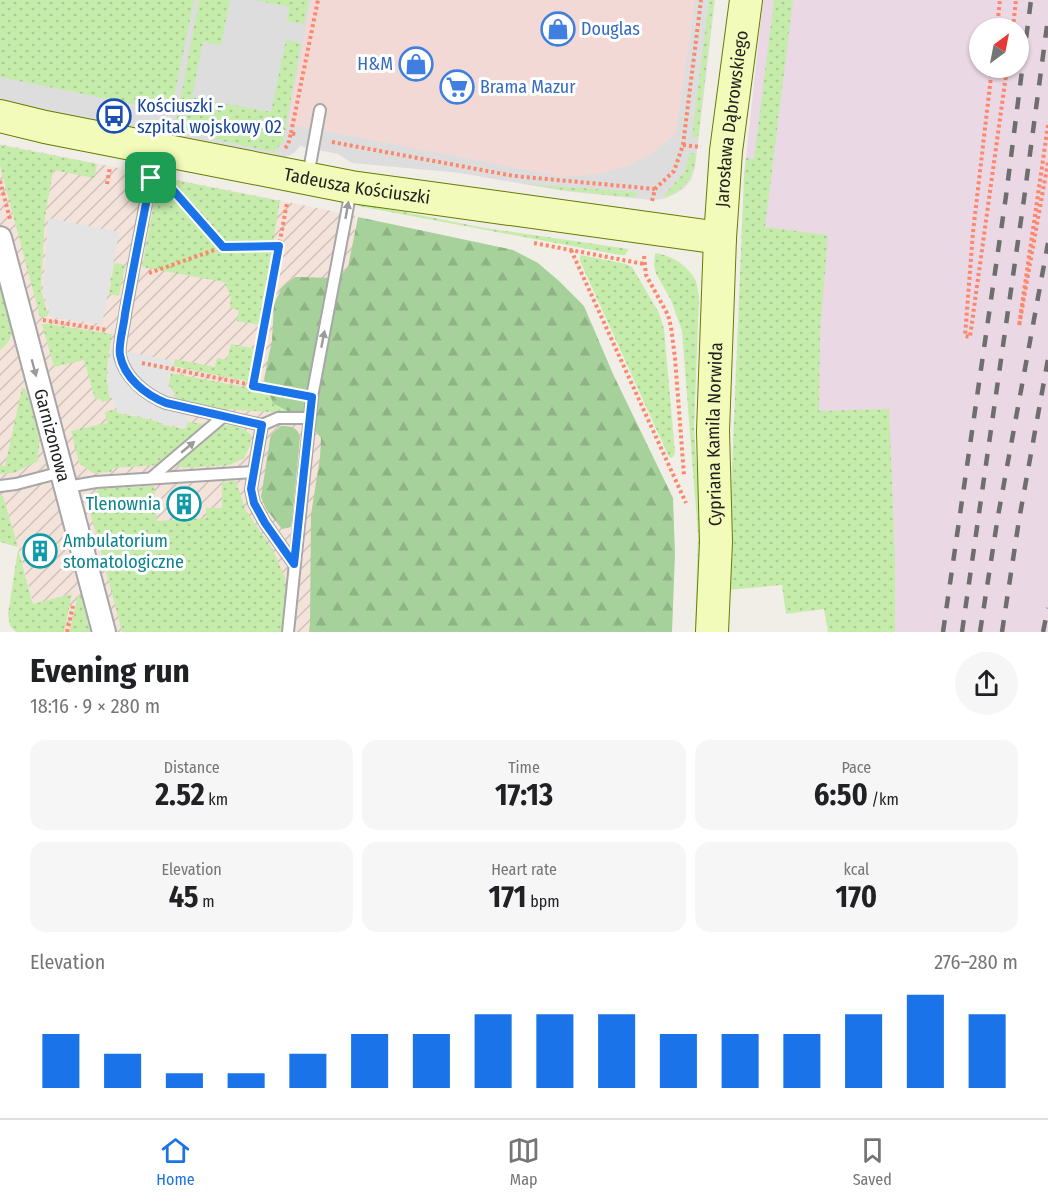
<!DOCTYPE html>
<html lang="en">
<head>
<meta charset="utf-8">
<style>
  body { margin:0; font-family:"Fira Sans Condensed",sans-serif; background:#f6f6f6; color:#202124; height:100vh; display:flex; flex-direction:column; font-size:22px; white-space:nowrap }
  * { box-sizing:border-box; margin:0 }
  p { font-size:20px; color:#757577 }
  .icon { flex:none; width:33px; height:33px; fill:none; stroke:currentColor; stroke-width:2; stroke-linecap:round; stroke-linejoin:round }
  .map { position:relative; height:632px; overflow:hidden }
  .panel { display:flex; flex-direction:column; background:#fff; flex:1 }
  .panel>* { flex:none }
  .needle { width:39px; rotate:32deg }
  .controls { position:absolute; left:969px; top:18px; display:grid; gap:12px }
  .controls a { display:grid; place-items:center; width:60px; height:60px; border-radius:50%; background:#fff; box-shadow:0 2px 4px #0004; font-size:30px }
  .pin { position:absolute; display:grid; place-items:center; width:51px; height:51px; color:#fff; margin:-26px; border-radius:12px; box-shadow:0 3px 9px #0006 }
  .round { display:grid; place-items:center; flex:none; width:63px; height:63px; border-radius:32px; background:#f6f6f6 }
  .head { display:flex; align-items:center; justify-content:space-between; height:102px; padding:0 30px }
  h1 { font-size:33px; font-weight:700; line-height:45px }
  .figures { display:grid; grid-template-columns:repeat(3,1fr); gap:9px; height:102px; padding:6px 30px }
  .figures div { display:grid; align-content:center; border-radius:15px; background:#f6f6f6; text-align:center }
  .figures b { font-size:30px; font-weight:700 }
  .figures small { font-size:16px; font-weight:400 }
  .figures p { font-size:16px }
  .chart { height:168px; padding:12px 30px }
  .chart p { display:flex; justify-content:space-between }
  .chart svg { width:100%; height:108px; margin-top:6px; stroke:#1a73e8; stroke-width:6 }
  .tab-bar { display:flex; justify-content:space-around; align-items:center; height:84px; border-top:2px solid #e0e0e0; background:#fff; font-size:16px; color:#757577 }
  .tab-bar a { display:grid; justify-items:center; gap:3px }
  .tab-bar .selected { color:#1a73e8 }
  .map>svg:first-child { display:block }
  .residential { fill:#dedddd }
  .commercial { fill:#f2d9d6 }
  .industrial { fill:#ead8e5; fill-rule:evenodd }
  .military { fill:url(#military-furrows) }
  .grass { fill:url(#grass-dots) }
  .forest { fill:url(#forest-firs) }
  .parking { fill:#e4e4e4 }
  .lines { fill:none; stroke-linecap:round; stroke-linejoin:round }
  .lane-casing { stroke:#a7a7a7; stroke-width:14 }
  .street-casing { stroke:#a7a7a7; stroke-width:26 }
  .secondary-casing { stroke:#657d02; stroke-width:34 }
  .path { stroke:#fd866b; stroke-width:4; stroke-dasharray:3 3; stroke-linecap:butt }
  .lane { stroke:#fff; stroke-width:10 }
  .street { stroke:#fff; stroke-width:22 }
  .secondary { stroke:#f3fbba; stroke-width:32 }
  .rail { stroke:#6e6e6e; stroke-width:4.5; stroke-dasharray:12 12; stroke-linecap:butt }
  .oneway { fill:#9b9b9b }
  .route-casing { stroke:#fff; stroke-width:12 }
  .route { stroke:#1a73e8; stroke-width:8 }
  .labels { text-anchor:middle; dominant-baseline:central; stroke-width:6; stroke-linejoin:round; paint-order:stroke }
  .shop-label { font-size:18px; fill:#366cbe; stroke:#fff; text-anchor:start }
  .transit-label { font-size:18px; fill:#164399; stroke:#fff; text-anchor:start }
  .street-label { font-size:18px; fill:#202020; stroke:#fff }
  .culture-label { font-size:18px; fill:#0d838f; stroke:#fff; text-anchor:end }
</style>
</head>
<body>
<div class="map">
<svg width="1048" height="632" viewBox="0 0 1048 632">
  <defs>
    <pattern id="military-furrows" width="10" height="10" patternUnits="userSpaceOnUse" patternTransform="scale(1.5)"><rect width="10" height="10" fill="#f3e3da"/><path d="M-1 1l2-2M0 10L10 0M9 11l2-2" fill="none" stroke="#d0c2bb"/></pattern>
    <pattern id="grass-dots" width="8" height="8" patternUnits="userSpaceOnUse" patternTransform="scale(1.5)"><rect width="8" height="8" fill="#c6ecac"/><path d="M2 2h.1M6 6h.1" fill="none" stroke="#aaca94" stroke-width="1.8" stroke-linecap="round"/></pattern>
    <pattern id="forest-firs" width="22" height="20" patternUnits="userSpaceOnUse" patternTransform="scale(1.5)"><rect width="22" height="20" fill="#a6d19a"/><path d="M5 1l3.5 6h-7zM16 11l3.5 6h-7z" fill="#8fb384"/></pattern>
  </defs>
  <rect width="100%" height="100%" fill="#f1eee7"/>
  <path class="residential" d="M0,0H715L695,168L691,180L683,189L673,195L663,199L651,200L564,191L460,173L352,163L338,154L300,146L294,153L284,158L48,115L0,99Z"/>
  <path class="commercial" d="M311,0H695L676,133L653,153L628,166L600,174L564,177L288,124Z"/>
  <path class="industrial" d="M763,0H1048V632H829L821,580L744,176ZM980,28H1018V68H980Z"/>
  <path class="military" d="M0,144L356,216L318,632H41L18,547L0,542Z"/>
  <g class="grass">
    <path d="M0,0H194L171,112L0,77Z"/>
    <path d="M199,0H230L221,45L203,42L192,97L271,112L286,40L301,43L283,142L274,152L213,139L175,127Z"/>
    <path d="M254,0H309L304,24L287,21L289,7Z"/>
    <path d="M709,0H714L698,138L692,137Z"/>
    <path d="M774,0H793L765,227L828,235L820,334L819,411L889,409L895,556V632H828L824,609L786,614L782,585L727,590L744,176L746,158L754,159Z"/>
    <path d="M0,145L97,164L94,178L53,170L45,217L41,289L48,316L40,317L0,166Z"/>
    <path d="M690,153L696,154C694,177 686,189 664,198L666,193L684,173Z"/>
    <path d="M159,177L280,201L259,325L237,321L239,310L230,308L231,296L224,282L142,267Z"/>
    <path d="M523,184L637,192L636,197C598,195 561,190 523,184Z"/>
    <path d="M359,203L485,228L629,249L625,255H620L358,206Z"/>
    <path d="M655,253C671,255 689,266 696,281C697,286 698,292 699,296L694,429L702,537L699,632H695L698,535L682,331L671,300L656,274L654,265Z"/>
    <path d="M581,255L626,264L632,267L659,313L664,329L675,453L673,457L671,458L668,455L580,261V257Z"/>
    <path d="M114,263L122,264L125,266L119,296L109,294Z"/>
    <path d="M0,287C3,298 13,326 11,335C10,341 5,346 0,350Z"/>
    <path d="M42,324H48L112,334C109,356 103,378 111,400L102,402L100,398L95,399L84,360L54,367Z"/>
    <path d="M231,344L257,349L251,382L173,366L175,359L215,367L217,358L227,360Z"/>
    <path d="M171,373L291,396L288,413L222,409L176,398L169,383Z"/>
    <path d="M22,388L26,389C30,405 38,426 39,442C40,449 37,454 38,461L14,473L0,474V465L5,466Z"/>
    <path d="M116,409L118,413L157,421L160,424L186,429L187,422L207,424L159,465L113,468L111,472L93,473L79,463L71,431L107,423L105,412Z"/>
    <path d="M221,425C232,425 242,426 251,435L250,446L244,458L230,465L184,468L175,464Z"/>
    <path d="M236,481L245,509L273,550L285,578L286,589L282,632H122L89,507L94,493L99,489L154,486L157,521L206,518V508H222V482Z"/>
    <path d="M0,496H3L18,547L0,542Z"/>
    <path d="M18,549L33,604L72,594L64,632H16L10,626L8,614Z"/>
    <path d="M81,595L90,632H69L78,596Z"/>
  </g>
  <g class="forest">
    <path d="M358,217L513,250L538,263L559,281L584,306L613,374L673,498L675,554L672,632H309L310,623L311,515L320,457L321,438L308,422L273,403L264,380L267,364L272,341L274,304L282,287L295,277L339,278L348,267Z"/>
    <path d="M281,426C290,426 298,427 300,437L292,522L291,527L282,529L266,509L261,497L270,439L271,435Z"/>
  </g>
  <g class="parking">
    <path d="M48,218L119,232L102,324L50,317L43,290Z"/>
    <path d="M111,348L172,361L167,384L176,399L189,402L186,428L160,423L157,420L118,412L108,389V372Z"/>
  </g>
  <g class="lines">
    <defs>
      <g id="lane">
        <path d="M151,174C143,221 133,268 125,315C124,326 118,345 120,356C125,378 146,395 166,403L262,425L251,489L254,503L265,523L294,564"/>
        <path d="M308,176L320,110"/>
        <path d="M262,425L278,418H309"/>
        <path d="M151,478L224,416"/>
        <path d="M0,486L16,484L62,472"/>
        <path d="M67,487L96,482L254,472"/>
        <path d="M288,632L312,397L351,190"/>
      </g>
      <g id="street">
        <path id="s1" d="M0,238L104,632"/>
      </g>
      <g id="secondary">
        <path id="s2" d="M0,116L45,127L351,187L720,238"/>
        <path id="s3" d="M712,632L716,542L713,431L720,238L726,151L746,0"/>
      </g>
    </defs>
    <use href="#lane" class="lane-casing"/>
    <use href="#street" class="street-casing"/>
    <use href="#secondary" class="secondary-casing"/>
    <g class="path">
      <path d="M997,28L1000,0"/>
      <path d="M1013,28L1016,0"/>
      <path d="M992,68L973,232L965,336L970,337L1007,68"/>
      <path d="M1048,125L1019,326L1048,162"/>
      <path d="M291,133L318,0"/>
      <path d="M332,142L514,176L655,189"/>
      <path d="M683,145L701,147"/>
      <path d="M285,148L288,145L291,133L298,135"/>
      <path d="M0,181L10,219"/>
      <path d="M166,182L223,247"/>
      <path d="M107,184L110,167"/>
      <path d="M652,201L655,189L674,171L683,145L701,0"/>
      <path d="M534,243L644,264"/>
      <path d="M571,250L686,503"/>
      <path d="M644,256L646,275L668,315L671,327L675,358L684,475"/>
      <path d="M149,273L223,247L279,246L287,203"/>
      <path d="M43,320L107,330"/>
      <path d="M142,363L297,394"/>
      <path d="M253,386L279,246"/>
      <path d="M67,632L73,606"/>
    </g>
    <use href="#lane" class="lane"/>
    <use href="#street" class="street"/>
    <use href="#secondary" class="secondary"/>
    <g class="rail">
      <path d="M943,632L1006,196L1031,0"/>
      <path d="M962,632L1024,199L1048,18"/>
      <path d="M980,632L998,516L1048,243"/>
      <path d="M1002,632L1019,520L1048,359"/>
      <path d="M1043,632L1048,608"/>
    </g>
  </g>
  <defs><path id="oneway-solid" d="M-6-.8H1V-3.2L6.5 0L1 3.2V.8H-6Z" transform="scale(1.5)"/></defs>
  <g class="oneway">
    <use href="#oneway-solid" transform="translate(347 210) rotate(-80)"/>
    <use href="#oneway-solid" transform="translate(323 339) rotate(-79)"/>
    <use href="#oneway-solid" transform="translate(34 368) rotate(75)"/>
    <use href="#oneway-solid" transform="translate(188 447) rotate(-40)"/>
  </g>
  <g class="lines">
    <defs>
      <path id="route" d="M151,178L165,181L223,247L279,246L253,386L312,397L294,564L265,523L254,503L251,489L262,425L166,403C146,395 124,378 120,355C118,345 124,326 125,314C133,269 142,224 151,178Z"/>
    </defs>
    <use href="#route" class="route-casing"/>
    <use href="#route" class="route"/>
  </g>
  <defs>
    <symbol id="shop-ring" viewBox="-11 -11 22 22"><circle r="9.5" fill="#fff" stroke="#3f7fe0" stroke-width="1.5"/><path d="M-5-2.5h2.3a2.7 3.5 0 0 1 5.4 0H5L5.5 6h-11ZM-1.5-2.5h3a1.5 2.3 0 0 0-3 0Z" fill="#3f7fe0"/></symbol>
    <symbol id="supermarket-ring" viewBox="-11 -11 22 22"><circle r="9.5" fill="#fff" stroke="#3f7fe0" stroke-width="1.5"/><path d="M-6-5.5h2.5l.6 2H6L4.5 2H-2.5L-4.4-4H-6ZM-1.5 3.2a1.3 1.3 0 1 0 .1 0ZM3 3.2a1.3 1.3 0 1 0 .1 0Z" fill="#3f7fe0"/></symbol>
    <symbol id="bus-ring" viewBox="-11 -11 22 22"><circle r="9.5" fill="#fff" stroke="#1a4fb4" stroke-width="1.5"/><path d="M-5-6H5V4H4V6H2V4H-2V6H-4V4H-5ZM-3.5-4V0h7V-4ZM-3.5 1.2v1.5H-2V1.2ZM2 1.2v1.5H3.5V1.2Z" fill="#1a4fb4"/></symbol>
    <symbol id="building-ring" viewBox="-11 -11 22 22"><circle r="9.5" fill="#fff" stroke="#0f9aa8" stroke-width="1.5"/><path d="M-4-6H4V6H1V3H-1V6H-4ZM-2.5-4.3h1.7v1.8h-1.7ZM.8-4.3h1.7v1.8H.8ZM-2.5-1h1.7V.8h-1.7ZM.8-1h1.7V.8H.8Z" fill="#0f9aa8"/></symbol>
  </defs>
  <g fill-rule="evenodd">
    <use href="#shop-ring" x="539" y="10" width="38" height="38"/>
    <use href="#shop-ring" x="397" y="45" width="38" height="38"/>
    <use href="#supermarket-ring" x="438" y="68" width="38" height="38"/>
    <use href="#bus-ring" x="95" y="97" width="38" height="38"/>
    <use href="#building-ring" x="165" y="485" width="38" height="38"/>
    <use href="#building-ring" x="21" y="532" width="38" height="38"/>
  </g>
  <g class="labels">
    <g class="shop-label">
      <text x="581" y="29">Douglas</text>
      <text x="393" y="64" text-anchor="end">H&amp;M</text>
      <text x="480" y="87">Brama Mazur</text>
    </g>
    <g class="transit-label">
      <text x="137" y="106">Kościuszki -<tspan x="137" dy="21">szpital wojskowy 02</tspan></text>
    </g>
    <g class="street-label">
      <text stroke="none"><textPath href="#s3" startOffset="514">Jarosława Dąbrowskiego</textPath></text>
      <text stroke="none"><textPath href="#s2" startOffset="364">Tadeusza Kościuszki</textPath></text>
      <text stroke="none"><textPath href="#s1" startOffset="204">Garnizonowa</textPath></text>
      <text stroke="none"><textPath href="#s3" startOffset="198">Cypriana Kamila Norwida</textPath></text>
    </g>
    <g class="culture-label">
      <text x="161" y="504">Tlenownia</text>
      <text x="63" y="541" text-anchor="start">Ambulatorium<tspan x="63" dy="21">stomatologiczne</tspan></text>
    </g>
  </g>
</svg>
<div class="controls">
<a><svg class="needle" viewBox="-14 -14 28 28"><path d="M0-13l5 13h-10z" fill="#e53935"/><path d="M0 13l5-13h-10z" fill="#757577"/></svg></a>
</div>
<div class="pin" style="left:151px;top:178px;background:#1e9e55"><svg class="icon" aria-label="arrive" viewBox="0 0 24 24"><path d="M6 21V4h12l-3 4 3 4H6"/></svg></div>
</div>
<section class="panel">
<div class="head"><div><h1>Evening run</h1><p>18:16 · 9 × 280 m</p></div><a class="round"><svg class="icon" aria-label="share" viewBox="0 0 24 24"><path d="M12 15V3M7 8l5-5 5 5M5 13v7h14v-7"/></svg></a></div>
<div class="figures">
<div><p>Distance</p><b>2.52<small> km</small></b></div>
<div><p>Time</p><b>17:13</b></div>
<div><p>Pace</p><b>6:50<small> /km</small></b></div>
</div>
<div class="figures">
<div><p>Elevation</p><b>45<small> m</small></b></div>
<div><p>Heart rate</p><b>171<small> bpm</small></b></div>
<div><p>kcal</p><b>170</b></div>
</div>
<div class="chart"><p><span>Elevation</span>276–280 m</p>
<svg viewBox="0 0 160 44" preserveAspectRatio="none"><path d="M5 44V22M15 44V30M25 44V38M35 44V38M45 44V30M55 44V22M65 44V22M75 44V14M85 44V14M95 44V14M105 44V22M115 44V22M125 44V22M135 44V14M145 44V6M155 44V14"/></svg>
</div>
</section>
<nav class="tab-bar">
<a class="selected"><svg class="icon" aria-label="home" viewBox="0 0 24 24"><path d="M3 11l9-7 9 7M6 9v11h12V9"/></svg>Home</a>
<a><svg class="icon" aria-label="map" viewBox="0 0 24 24"><path d="M3 6l6-2 6 2 6-2v14l-6 2-6-2-6 2zM9 4v14M15 6v14"/></svg>Map</a>
<a><svg class="icon" aria-label="saved" viewBox="0 0 24 24"><path d="M7 4h10v16l-5-4-5 4z"/></svg>Saved</a>
</nav>
</body>
</html>
